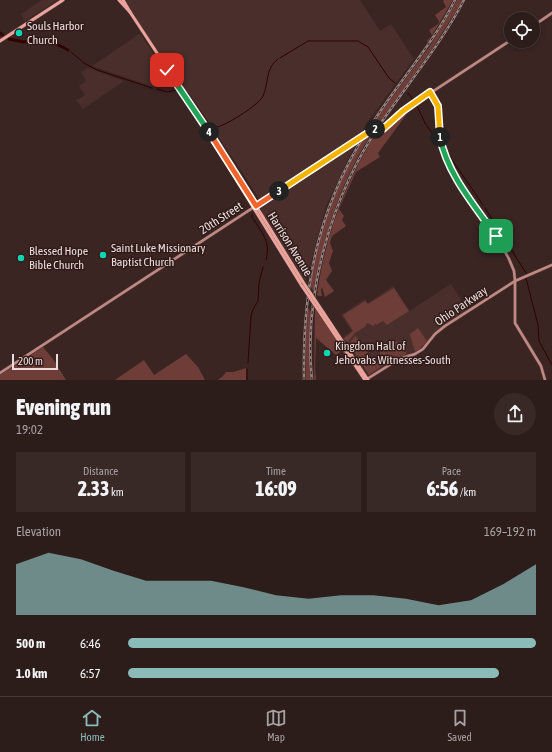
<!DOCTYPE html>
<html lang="en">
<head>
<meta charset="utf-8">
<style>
  body { margin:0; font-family:"Asap Condensed",sans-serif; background:#382927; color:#f1f3f6; height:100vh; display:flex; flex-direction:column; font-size:15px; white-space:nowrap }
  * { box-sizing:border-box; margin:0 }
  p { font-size:13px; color:#a6a1a2 }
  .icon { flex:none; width:22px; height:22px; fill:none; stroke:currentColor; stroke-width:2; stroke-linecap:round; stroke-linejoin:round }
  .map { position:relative; height:380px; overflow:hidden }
  .side { display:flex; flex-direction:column; background:#2c1c1a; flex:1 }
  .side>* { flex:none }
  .buttons { position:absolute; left:504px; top:12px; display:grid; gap:8px }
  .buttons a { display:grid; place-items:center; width:36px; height:36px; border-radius:50%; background:#2c1c1a; box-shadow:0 2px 6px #0003,0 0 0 1px #483a39; font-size:20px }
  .scale { position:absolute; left:12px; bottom:10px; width:46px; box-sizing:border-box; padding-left:4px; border:2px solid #eadcda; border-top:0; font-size:11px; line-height:14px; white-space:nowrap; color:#eadcda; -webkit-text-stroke:3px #301b19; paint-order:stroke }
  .pin { position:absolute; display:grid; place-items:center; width:34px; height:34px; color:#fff; margin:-17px; border-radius:8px; box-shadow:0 2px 6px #0006 }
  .km { position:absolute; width:20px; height:20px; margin:-10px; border-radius:50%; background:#222; color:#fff; font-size:11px; line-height:20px; text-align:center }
  .round { display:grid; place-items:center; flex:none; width:42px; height:42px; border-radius:21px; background:#382927 }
  .head { display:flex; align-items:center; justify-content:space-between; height:68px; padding:0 16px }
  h1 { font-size:22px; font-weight:800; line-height:30px }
  .stats { display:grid; grid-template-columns:repeat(3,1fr); gap:6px; height:68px; padding:4px 16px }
  .stats div { display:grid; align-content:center; border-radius:0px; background:#382927; text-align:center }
  .stats b { font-size:20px; font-weight:800 }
  .stats small { font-size:11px; font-weight:400 }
  .stats p { font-size:11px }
  .chart { height:112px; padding:8px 16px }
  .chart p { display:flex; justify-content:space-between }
  .chart svg { width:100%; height:72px; margin-top:4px; fill:#8bbbb9; opacity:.7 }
  ul { padding:0 16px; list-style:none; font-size:13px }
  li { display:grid; grid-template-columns:64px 48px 1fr; align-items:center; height:30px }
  li i { height:10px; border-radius:5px; background:#8bbbb9 }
  .menu { display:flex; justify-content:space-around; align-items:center; height:56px; border-top:1px solid #483a39; background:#2c1c1a; font-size:11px; color:#a6a1a2 }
  .menu a { display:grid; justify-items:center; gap:2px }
  .menu .on { color:#8bbbb9 }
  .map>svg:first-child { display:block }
  .built { fill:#492e2b }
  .green { fill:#6e3d38 }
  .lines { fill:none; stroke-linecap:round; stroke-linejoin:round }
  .stream { stroke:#330001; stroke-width:1 }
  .river { stroke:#330001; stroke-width:3 }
  .secondary-casing { stroke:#564240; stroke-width:3.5 }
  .primary-casing { stroke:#564240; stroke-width:4 }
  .secondary { stroke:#c28983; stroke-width:2.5 }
  .primary { stroke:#eca39b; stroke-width:3 }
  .rail-casing { stroke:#948280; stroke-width:2.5 }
  .rail { stroke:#301b19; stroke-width:1; stroke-dasharray:3; stroke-linecap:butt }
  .primary-bridge-casing { stroke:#564240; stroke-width:4; stroke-linecap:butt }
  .primary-bridge { stroke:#eca39b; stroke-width:3 }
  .split-1-casing { stroke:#fff; stroke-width:8 }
  .split-2-casing { stroke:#fff; stroke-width:8 }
  .split-3-casing { stroke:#fff; stroke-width:8 }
  .split-4-casing { stroke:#fff; stroke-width:8 }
  .split-5-casing { stroke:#fff; stroke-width:8 }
  .split-1 { stroke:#22a559; stroke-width:5 }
  .split-2 { stroke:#f5b400; stroke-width:5 }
  .split-3 { stroke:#f5b400; stroke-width:5 }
  .split-4 { stroke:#f0652b; stroke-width:5 }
  .split-5 { stroke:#22a559; stroke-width:5 }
  .poi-dot { fill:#0fd5b4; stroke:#301b19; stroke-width:1.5 }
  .labels { text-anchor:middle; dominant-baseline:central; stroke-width:3; stroke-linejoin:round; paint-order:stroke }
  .poi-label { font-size:12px; fill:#eadcda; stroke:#301b19; text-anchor:start }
  .street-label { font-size:12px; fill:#eadcda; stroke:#301b19 }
</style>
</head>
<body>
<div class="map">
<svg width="552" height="380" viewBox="0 0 552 380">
  <rect width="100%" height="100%" fill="#3a2523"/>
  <g class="built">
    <path d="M42,0H58L24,21L21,14Z"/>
    <path d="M124,0H360L380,31L391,24L414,59L366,124L350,155L326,206L307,278L304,281L261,210L262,204L248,181L188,92L183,90Z"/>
    <path d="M139,34L141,35L169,77L167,79L154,87L92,66Z"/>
    <path d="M88,68L124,81L83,109L76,100L85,95L79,86L86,81L81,72Z"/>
    <path d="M451,284L468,310L439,329L418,351L400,357L368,376L343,337L352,331L341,315L365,299L368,303L393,286L409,311Z"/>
  </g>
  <g class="green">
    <path d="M444,0H453L428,42L427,41L432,35L429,30L438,24L439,21L435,15L446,7L443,1Z"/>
    <path d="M457,0H463L432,49L376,128H372L371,127L378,116L430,46Z"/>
    <path d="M410,108L409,111L378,153L380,157L356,172L339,209L344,216L342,220L346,226L332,236L330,243L333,251L329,263L332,271L326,280L334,291L325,297L322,287L321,290L322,296H319L317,295C325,235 346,182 377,131L379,132L383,130Z"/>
    <path d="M374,130C342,178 323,234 315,290L313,291L310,285C313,271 315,256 319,242C325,220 354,137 374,130Z"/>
    <path d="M394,288L409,311L387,325L383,321L376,325L375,323L374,326L367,323L365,327L355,333L348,342L343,339L353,331L343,315L365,301L368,304Z"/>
    <path d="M308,308L312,313L310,340L311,380H306C305,356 305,332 308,308Z"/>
    <path d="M315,308L321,316L363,380L342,351L336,355L316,338L315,369L316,380H314Z"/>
    <path d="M418,328L427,341L421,348L415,352L410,334Z"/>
    <path d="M355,336L359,340L356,343L359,348L364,347L368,352L367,354L364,355L365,356L367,364L364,366L383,361L386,363L369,375L349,344Z"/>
    <path d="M397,341L407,354L387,363L383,359V354L380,355V352Z"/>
    <path d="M43,347L53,359L66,380H0V375Z"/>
    <path d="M186,354L198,367L205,380H115L144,360L154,375Z"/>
    <path d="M246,368V380H218L223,376L226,372H233Z"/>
  </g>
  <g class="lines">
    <g class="stream">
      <path d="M71,52L84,63L97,70L152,88"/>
      <path d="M280,58L308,41H358L368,47L389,78L395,83"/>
      <path d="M157,89L167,92L177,90"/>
      <path d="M185,92L191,99L211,127L213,128"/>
      <path d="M408,93L414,101"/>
      <path d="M416,104L425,123L438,141"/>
      <path d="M214,128C224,127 259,105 263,96C269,82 265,69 278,59"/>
      <path d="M214,129L212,132L256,199"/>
      <path d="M444,148L483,205"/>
      <path d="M485,208L526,273"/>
      <path d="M252,214V217C262,233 271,241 266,260"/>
      <path d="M526,278L538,325L539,341L552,365"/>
      <path d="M248,363L251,316L253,309L258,301L259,283L263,267"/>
      <path d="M247,380V369"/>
    </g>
    <g class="river">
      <path d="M0,33L3,35"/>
      <path d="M9,39L24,42L33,40"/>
      <path d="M37,39H47L68,50"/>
    </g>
    <defs>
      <g id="secondary">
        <path d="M533,26L552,13"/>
        <path d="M430,92C441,108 437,118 439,136C441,148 447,160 452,172L504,250L509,259L514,271L515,281V323L541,366L545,380"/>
        <path d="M0,373L372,130L383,129L403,111L511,40"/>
        <path d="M367,379L399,359L415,354L423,349L435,334L445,326L515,281L552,265"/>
      </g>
      <g id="primary">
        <path d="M119,0L130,12L232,167L303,282"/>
        <path d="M123,0L130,12"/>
        <path d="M0,41L63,0"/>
        <path d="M172,77V80L226,163L302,286"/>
        <path d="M323,312L368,380"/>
        <path d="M321,314L365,380"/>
      </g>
    </defs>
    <use href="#secondary" class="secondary-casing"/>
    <use href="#primary" class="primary-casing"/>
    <use href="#secondary" class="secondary"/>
    <use href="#primary" class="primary"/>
    <defs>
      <g id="rail">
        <path d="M304,380C302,281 320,198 377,116C403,77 434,42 455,0"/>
        <path d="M312,380C303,294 332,194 381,123C409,82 441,44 464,0"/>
      </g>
    </defs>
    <use href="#rail" class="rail-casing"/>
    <use href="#rail" class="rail"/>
    <defs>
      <g id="primary-bridge">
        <path d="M303,282L323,312"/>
        <path d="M302,286L321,314"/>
      </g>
    </defs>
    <use href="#primary-bridge" class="primary-bridge-casing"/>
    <use href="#primary-bridge" class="primary-bridge"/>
  </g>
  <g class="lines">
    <defs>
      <path id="split-1" d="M440,137C447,174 475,206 496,236"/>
      <path id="split-2" d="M375,129L379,130L383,129L403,111L430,92L438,106L440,137"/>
      <path id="split-3" d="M279,191L372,130L375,129"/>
      <path id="split-4" d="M209,132L256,206L279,191"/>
      <path id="split-5" d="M167,70L209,132"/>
    </defs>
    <use href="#split-1" class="split-1-casing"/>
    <use href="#split-2" class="split-2-casing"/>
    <use href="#split-3" class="split-3-casing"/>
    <use href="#split-4" class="split-4-casing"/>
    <use href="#split-5" class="split-5-casing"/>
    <use href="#split-1" class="split-1"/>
    <use href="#split-2" class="split-2"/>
    <use href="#split-3" class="split-3"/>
    <use href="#split-4" class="split-4"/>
    <use href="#split-5" class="split-5"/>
  </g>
  <g class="poi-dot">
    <circle cx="19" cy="33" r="4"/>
    <circle cx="103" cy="255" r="4"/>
    <circle cx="21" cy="258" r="4"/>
    <circle cx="327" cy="353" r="4"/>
  </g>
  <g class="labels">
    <g class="poi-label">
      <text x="27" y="26">Souls Harbor<tspan x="27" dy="14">Church</tspan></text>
      <text x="111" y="248">Saint Luke Missionary<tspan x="111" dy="14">Baptist Church</tspan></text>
      <text x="29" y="251">Blessed Hope<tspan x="29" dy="14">Bible Church</tspan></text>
      <text x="335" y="346">Kingdom Hall of<tspan x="335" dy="14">Jehovahs Witnesses-South</tspan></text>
    </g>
    <g class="street-label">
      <text transform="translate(221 218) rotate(-33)">20th Street</text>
      <text transform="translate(290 244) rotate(58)">Harrison Avenue</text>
      <text transform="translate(461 306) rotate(-34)">Ohio Parkway</text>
    </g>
  </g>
</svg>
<div class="buttons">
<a><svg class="icon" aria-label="locate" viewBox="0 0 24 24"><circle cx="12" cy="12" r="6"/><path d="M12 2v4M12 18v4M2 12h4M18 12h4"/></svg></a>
</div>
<div class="scale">200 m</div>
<div class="pin" style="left:496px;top:236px;background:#1e9e55"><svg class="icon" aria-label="arrive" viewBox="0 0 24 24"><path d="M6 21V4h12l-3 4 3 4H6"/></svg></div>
<div class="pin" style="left:167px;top:70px;background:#d93025"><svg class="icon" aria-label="check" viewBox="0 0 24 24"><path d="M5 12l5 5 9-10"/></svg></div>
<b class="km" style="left:440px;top:137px">1</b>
<b class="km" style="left:375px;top:129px">2</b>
<b class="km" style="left:279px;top:191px">3</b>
<b class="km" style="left:209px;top:132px">4</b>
</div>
<section class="side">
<div class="head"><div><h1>Evening run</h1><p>19:02</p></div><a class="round"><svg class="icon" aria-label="share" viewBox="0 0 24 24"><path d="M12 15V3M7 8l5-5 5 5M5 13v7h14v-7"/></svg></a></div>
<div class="stats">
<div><p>Distance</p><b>2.33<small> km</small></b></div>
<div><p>Time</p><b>16:09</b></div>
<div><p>Pace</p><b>6:56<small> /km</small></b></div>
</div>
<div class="chart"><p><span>Elevation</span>169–192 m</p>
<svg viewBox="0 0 160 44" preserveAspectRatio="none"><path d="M0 44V13L10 6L20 10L30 17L40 23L50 23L60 23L70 27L80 32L90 34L100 32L110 32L120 34L130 38L140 35L150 25L160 13V44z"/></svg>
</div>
<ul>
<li><b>500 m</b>6:46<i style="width:100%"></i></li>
<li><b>1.0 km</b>6:57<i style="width:91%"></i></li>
</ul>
</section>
<nav class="menu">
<a class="on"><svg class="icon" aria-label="home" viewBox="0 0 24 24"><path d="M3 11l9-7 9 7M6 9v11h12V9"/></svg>Home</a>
<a><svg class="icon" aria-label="map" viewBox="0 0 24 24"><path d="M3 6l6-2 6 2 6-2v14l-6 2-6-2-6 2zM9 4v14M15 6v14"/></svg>Map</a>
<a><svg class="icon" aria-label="saved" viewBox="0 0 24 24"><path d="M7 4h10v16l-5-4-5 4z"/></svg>Saved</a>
</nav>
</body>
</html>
